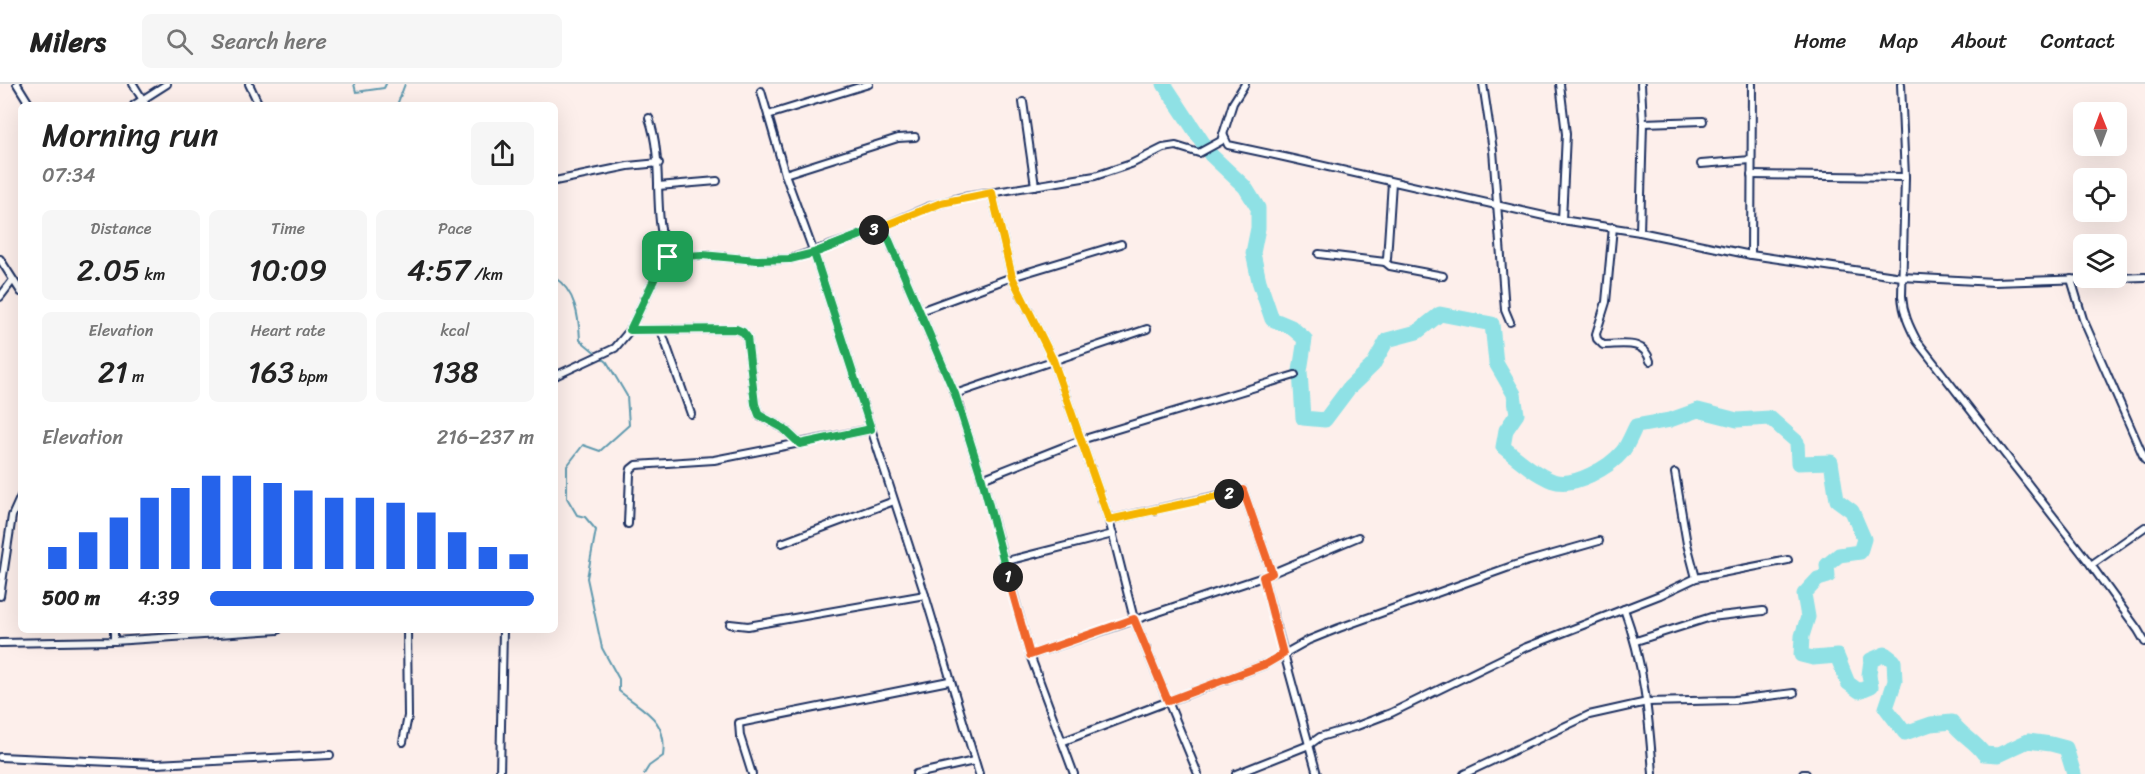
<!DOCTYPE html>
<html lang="en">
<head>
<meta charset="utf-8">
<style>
  body { margin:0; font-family:Sriracha,sans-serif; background:#f6f6f6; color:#222; height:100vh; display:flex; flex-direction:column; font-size:22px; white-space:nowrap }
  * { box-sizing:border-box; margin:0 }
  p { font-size:20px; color:#767676 }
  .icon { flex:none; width:33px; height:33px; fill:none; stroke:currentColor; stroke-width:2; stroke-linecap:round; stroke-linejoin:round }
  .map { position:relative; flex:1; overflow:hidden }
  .sheet { position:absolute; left:18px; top:18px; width:540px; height:531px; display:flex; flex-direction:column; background:#fff; border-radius:9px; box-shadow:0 6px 24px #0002 }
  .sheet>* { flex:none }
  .needle { width:39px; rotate:359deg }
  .buttons { position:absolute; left:2073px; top:18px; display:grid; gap:12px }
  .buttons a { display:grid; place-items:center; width:54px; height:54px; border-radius:9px; background:#fff; box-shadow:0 6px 24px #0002; font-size:30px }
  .pin { position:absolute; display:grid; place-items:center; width:51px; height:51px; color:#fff; margin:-26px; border-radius:12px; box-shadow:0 3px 9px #0006 }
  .km { position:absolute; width:30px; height:30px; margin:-15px; border-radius:50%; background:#222; color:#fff; font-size:16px; line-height:30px; text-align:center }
  .round { display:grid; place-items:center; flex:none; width:63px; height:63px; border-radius:9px; background:#f6f6f6 }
  .overview { display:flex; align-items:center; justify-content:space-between; height:102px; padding:0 24px }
  h1 { font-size:33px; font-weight:600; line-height:45px }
  .metrics { display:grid; grid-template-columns:repeat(3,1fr); gap:9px; height:102px; padding:6px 24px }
  .metrics div { display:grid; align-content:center; border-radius:9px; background:#f6f6f6; text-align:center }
  .metrics b { font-size:30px; font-weight:600 }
  .metrics small { font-size:16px; font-weight:400 }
  .metrics p { font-size:16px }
  .chart { height:168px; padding:12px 24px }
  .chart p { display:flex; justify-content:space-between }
  .chart svg { width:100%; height:108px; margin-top:6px; stroke:#2563eb; stroke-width:6 }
  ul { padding:0 24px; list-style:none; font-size:20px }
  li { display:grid; grid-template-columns:96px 72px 1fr; align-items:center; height:45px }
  li i { height:15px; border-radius:8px; background:#2563eb }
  header { display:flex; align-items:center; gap:36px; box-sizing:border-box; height:84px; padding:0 30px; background:#fff; border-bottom:2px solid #e0e0e0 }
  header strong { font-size:28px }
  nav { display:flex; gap:33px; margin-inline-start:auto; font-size:21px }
  .search { width:420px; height:54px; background:#f6f6f6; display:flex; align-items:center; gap:15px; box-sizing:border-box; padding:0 21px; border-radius:9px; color:#767676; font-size:22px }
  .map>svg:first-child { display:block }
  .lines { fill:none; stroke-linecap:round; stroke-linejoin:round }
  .stream { stroke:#619aaf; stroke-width:2 }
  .river { stroke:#8fe1e5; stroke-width:15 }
  .minor-casing { stroke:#1b2f5e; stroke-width:10 }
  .minor { stroke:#fff; stroke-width:6 }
  .split-1-casing { stroke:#fff; stroke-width:12 }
  .split-2-casing { stroke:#fff; stroke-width:12 }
  .split-3-casing { stroke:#fff; stroke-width:12 }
  .split-4-casing { stroke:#fff; stroke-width:12 }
  .split-1 { stroke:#22a559; stroke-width:8 }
  .split-2 { stroke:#f0652b; stroke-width:8 }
  .split-3 { stroke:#f5b400; stroke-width:8 }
  .split-4 { stroke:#22a559; stroke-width:8 }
</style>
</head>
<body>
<header>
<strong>Milers</strong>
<div class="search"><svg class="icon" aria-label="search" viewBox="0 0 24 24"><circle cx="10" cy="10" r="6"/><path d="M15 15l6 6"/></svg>Search here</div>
<nav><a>Home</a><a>Map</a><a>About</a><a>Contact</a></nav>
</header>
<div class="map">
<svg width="2145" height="690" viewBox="0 0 2145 690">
  <rect width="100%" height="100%" fill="#fdefeb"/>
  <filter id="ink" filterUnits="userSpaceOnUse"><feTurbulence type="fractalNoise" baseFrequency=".0167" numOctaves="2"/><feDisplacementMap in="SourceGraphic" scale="12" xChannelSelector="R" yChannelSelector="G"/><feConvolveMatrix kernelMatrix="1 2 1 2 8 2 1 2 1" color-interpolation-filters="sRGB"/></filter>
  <g filter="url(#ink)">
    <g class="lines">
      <g class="stream">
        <path d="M354,0L356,8L384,4L386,0"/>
        <path d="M397,21L405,0"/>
        <path d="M555,194C575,206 579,233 580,256L597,270"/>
        <path d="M601,273L607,278L627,312L629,341L600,367L583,361L567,382V414L577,431L585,433L596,446L587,494L602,564L619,595V607C644,627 668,635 663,672L649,682L644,690"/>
      </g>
      <path class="river" d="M1164,0L1211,71L1245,103L1258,124V144L1253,169L1259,197L1272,235L1291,243L1305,255L1300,287L1303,334L1325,336L1349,304L1373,281L1387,256L1417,248L1440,230L1492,240L1496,279L1514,310L1517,330L1506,346L1503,363C1518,375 1535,390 1553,397C1574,404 1610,383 1623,367C1628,360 1632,350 1636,342L1670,336L1698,326L1737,336L1770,334L1797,358L1798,379L1831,378L1837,416L1852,427L1864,455L1860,468L1839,471L1827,481L1828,492L1818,495L1804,510L1808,533L1802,552L1801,571L1813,574L1837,572L1848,599L1859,607L1871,602L1869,591L1871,576L1885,570L1894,577L1895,597L1886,624L1905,649L1931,640L1952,638C1961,651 1975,657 1984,670L1998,671L2028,657L2051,660L2066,664L2074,690"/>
      <defs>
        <g id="minor">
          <path d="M17,0L30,21"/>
          <path d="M133,0L146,21"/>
          <path d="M249,0L259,21"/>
          <path d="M1483,0L1493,66L1505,226L1510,238"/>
          <path d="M1560,0L1566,50L1562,136"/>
          <path d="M1901,0L1905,93L1902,212C1903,229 1909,242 1917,257L2091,481L2138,546L2145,558"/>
          <path d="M761,7L785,90L814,169L925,511L979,690"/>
          <path d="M1023,18L1035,102"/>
          <path d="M134,21L167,0"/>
          <path d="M768,31L869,0"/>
          <path d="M649,34C665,80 651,128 668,173"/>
          <path d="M1643,39L1703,37"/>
          <path d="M1223,50L1228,61L1284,73L1562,136L1640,148L1751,171L1902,193L1994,198L2145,193"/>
          <path d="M1701,80L1751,76"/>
          <path d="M785,90L898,54L915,53"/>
          <path d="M1751,91L1905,93"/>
          <path d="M555,97L628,82L659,79"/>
          <path d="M658,102L717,97"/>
          <path d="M992,109L1012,193L1053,276L1109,436L1134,535L1198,690"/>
          <path d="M883,142L955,310L982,395L1030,571L1074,690"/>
          <path d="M1613,143L1606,218L1596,250L1597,255L1603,261C1623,261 1644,255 1650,277"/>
          <path d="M1640,148L1643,39L1641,0"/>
          <path d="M1319,170L1385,178L1390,182L1443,192"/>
          <path d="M1751,171L1752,0"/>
          <path d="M0,175L21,208"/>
          <path d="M1385,178L1387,175L1392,98"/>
          <path d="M2071,195L2083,235L2145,376"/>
          <path d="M0,213L13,196"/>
          <path d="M920,227L1012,193L1121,160"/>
          <path d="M630,246L736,245L743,248L747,253L755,320L759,331L783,344L800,360"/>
          <path d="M661,246L691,330"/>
          <path d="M555,292L615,264L630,246L661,181L668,173L702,171L757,176L790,175L865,150L928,123L959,114L1095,92L1131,80L1163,64L1176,62L1199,69L1221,57L1233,19L1245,0"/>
          <path d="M955,310L1147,245"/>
          <path d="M1675,389L1687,460L1696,494"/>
          <path d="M982,395L1081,356L1295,291"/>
          <path d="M1109,436L1243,406L1272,489"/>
          <path d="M628,440L630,390L631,385L636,381L714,376L871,345"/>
          <path d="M782,459L894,417"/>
          <path d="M1003,478L1113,450"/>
          <path d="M2091,481L2145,443"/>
          <path d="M1263,493L1317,690"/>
          <path d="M0,512L12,432L21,412"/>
          <path d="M1624,525C1644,579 1649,633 1653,690"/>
          <path d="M730,540L748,542L925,511"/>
          <path d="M114,557V546"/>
          <path d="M1636,557L1711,533L1763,527"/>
          <path d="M0,559L114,557L278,546"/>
          <path d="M1030,571L1263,493L1358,453"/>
          <path d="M1064,657L1266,580L1309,556L1339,544L1515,481L1599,457"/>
          <path d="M403,658L408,632L407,546"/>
          <path d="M0,673L156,680L330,671"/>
          <path d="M500,690L503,546"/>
          <path d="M752,690L740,652L739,639L949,597"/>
          <path d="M916,690L974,677"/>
          <path d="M1236,690L1309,661L1320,653L1357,642L1391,629L1524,564L1660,511L1696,494L1788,476"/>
          <path d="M1464,690L1589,631L1647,618L1734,616L1794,609"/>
          <path d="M1803,690H1806"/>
        </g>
      </defs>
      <use href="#minor" class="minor-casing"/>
      <use href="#minor" class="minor"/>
    </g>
  </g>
  <g class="lines" filter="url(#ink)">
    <defs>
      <path id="split-1" d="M668,173L702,171L757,176L790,175L814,169L883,142L955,310L982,395L1008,493"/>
      <path id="split-2" d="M1008,493L1030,571L1134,535L1168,617L1266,580L1283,570L1263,493L1272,489L1243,406L1229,410"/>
      <path id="split-3" d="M874,146L941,119L992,109L1012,193L1053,276L1109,436L1229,410"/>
      <path id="split-4" d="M668,173L661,181L630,246L736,245L743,248L747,253L755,320L759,331L783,344L800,360L871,345L814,169L874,146"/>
    </defs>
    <use href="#split-1" class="split-1-casing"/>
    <use href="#split-2" class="split-2-casing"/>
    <use href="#split-3" class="split-3-casing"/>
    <use href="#split-4" class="split-4-casing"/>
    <use href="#split-1" class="split-1"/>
    <use href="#split-2" class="split-2"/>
    <use href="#split-3" class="split-3"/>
    <use href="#split-4" class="split-4"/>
  </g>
</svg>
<div class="buttons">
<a><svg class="needle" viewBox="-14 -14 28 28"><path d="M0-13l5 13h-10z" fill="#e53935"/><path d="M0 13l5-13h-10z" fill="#767676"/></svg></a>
<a><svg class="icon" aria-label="locate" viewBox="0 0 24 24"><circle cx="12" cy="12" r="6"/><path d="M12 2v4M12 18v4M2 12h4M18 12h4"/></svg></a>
<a><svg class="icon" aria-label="layers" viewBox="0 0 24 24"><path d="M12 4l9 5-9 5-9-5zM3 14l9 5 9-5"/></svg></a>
</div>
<div class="pin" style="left:668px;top:173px;background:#1e9e55"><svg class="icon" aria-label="arrive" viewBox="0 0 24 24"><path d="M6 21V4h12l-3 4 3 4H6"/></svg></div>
<b class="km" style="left:1008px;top:493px">1</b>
<b class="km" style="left:1229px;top:410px">2</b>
<b class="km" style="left:874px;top:146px">3</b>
<section class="sheet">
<div class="overview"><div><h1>Morning run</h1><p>07:34</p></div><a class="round"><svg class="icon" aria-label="share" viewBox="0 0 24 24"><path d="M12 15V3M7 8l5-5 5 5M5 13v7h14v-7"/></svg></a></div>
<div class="metrics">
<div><p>Distance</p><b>2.05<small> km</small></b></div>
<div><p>Time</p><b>10:09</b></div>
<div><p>Pace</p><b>4:57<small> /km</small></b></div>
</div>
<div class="metrics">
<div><p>Elevation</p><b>21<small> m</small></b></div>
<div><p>Heart rate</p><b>163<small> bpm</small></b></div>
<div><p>kcal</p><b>138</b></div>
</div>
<div class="chart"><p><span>Elevation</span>216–237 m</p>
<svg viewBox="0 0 160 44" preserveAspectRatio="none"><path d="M5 44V35M15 44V29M25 44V23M35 44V15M45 44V11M55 44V6M65 44V6M75 44V9M85 44V12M95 44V15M105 44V15M115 44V17M125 44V21M135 44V29M145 44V35M155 44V38"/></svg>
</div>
<ul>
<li><b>500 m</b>4:39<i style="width:100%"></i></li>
</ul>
</section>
</div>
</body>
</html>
